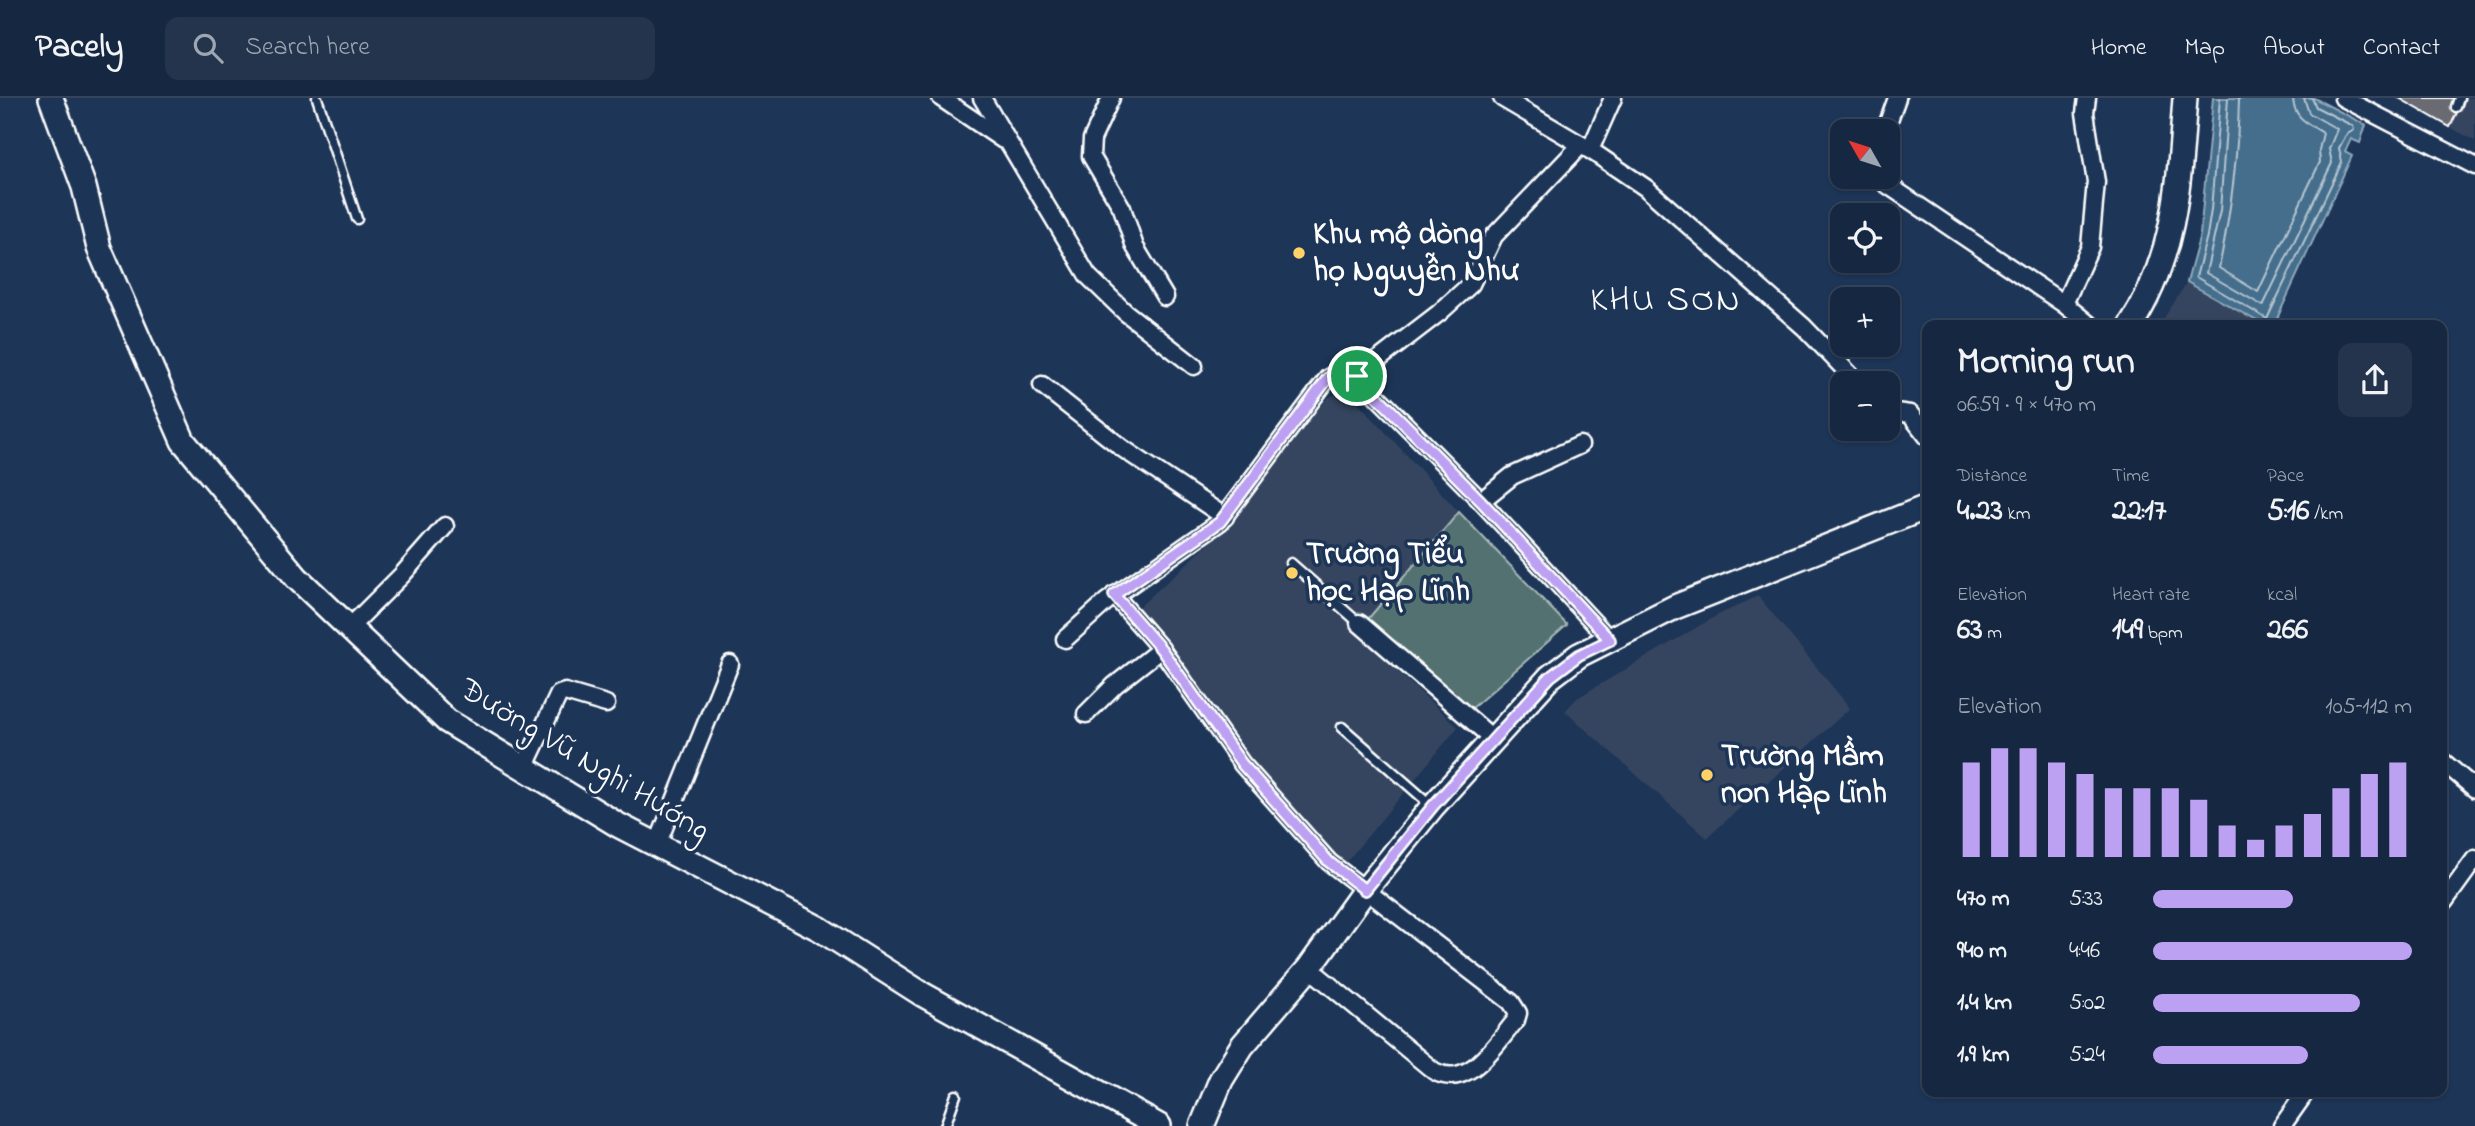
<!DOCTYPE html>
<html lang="en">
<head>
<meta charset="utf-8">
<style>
  body { margin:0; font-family:"Indie Flower",sans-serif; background:#23344c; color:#f1f3f6; height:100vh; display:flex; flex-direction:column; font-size:26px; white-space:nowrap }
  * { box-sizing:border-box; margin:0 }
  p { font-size:23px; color:#9ea6b1 }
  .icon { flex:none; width:38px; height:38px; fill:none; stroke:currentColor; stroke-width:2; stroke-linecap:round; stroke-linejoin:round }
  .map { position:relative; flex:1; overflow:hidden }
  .side { position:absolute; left:1922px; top:222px; width:525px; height:777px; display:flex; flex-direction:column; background:#162841; border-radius:14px; box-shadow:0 2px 5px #0004,0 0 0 2px #35445a }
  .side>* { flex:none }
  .needle { width:46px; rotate:309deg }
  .fabs { position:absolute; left:1830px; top:21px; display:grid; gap:14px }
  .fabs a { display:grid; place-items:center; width:70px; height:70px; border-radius:14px; background:#162841; box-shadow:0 2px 5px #0004,0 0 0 2px #35445a; font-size:35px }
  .pin { position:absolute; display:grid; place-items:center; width:60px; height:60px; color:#fff; margin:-30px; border:4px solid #fff; border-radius:50%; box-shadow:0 2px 7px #0007 }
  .round { display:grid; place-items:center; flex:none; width:74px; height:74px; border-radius:14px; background:#23344c }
  .head { display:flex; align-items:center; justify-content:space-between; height:119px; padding:0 35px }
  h1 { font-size:38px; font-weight:700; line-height:52px }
  .figures { display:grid; grid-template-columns:repeat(3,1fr); gap:10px; height:119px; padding:7px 35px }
  .figures div { display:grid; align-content:center }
  .figures b { font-size:30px; font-weight:700 }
  .figures small { font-size:19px; font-weight:400 }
  .figures p { font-size:19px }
  .chart { height:196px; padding:14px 35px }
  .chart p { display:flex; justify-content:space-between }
  .chart svg { width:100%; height:126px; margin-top:7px; stroke:#bca0f2; stroke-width:6 }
  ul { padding:0 35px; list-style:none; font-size:23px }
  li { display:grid; grid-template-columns:112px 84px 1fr; align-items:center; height:52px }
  li i { height:18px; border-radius:9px; background:#bca0f2 }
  header { display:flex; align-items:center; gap:42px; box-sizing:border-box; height:98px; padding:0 35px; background:#162841; border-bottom:2px solid #35445a }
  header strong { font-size:33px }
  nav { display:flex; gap:38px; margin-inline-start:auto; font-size:24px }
  .search { width:490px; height:63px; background:#23344c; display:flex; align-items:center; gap:18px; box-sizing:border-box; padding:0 24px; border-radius:14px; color:#9ea6b1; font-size:26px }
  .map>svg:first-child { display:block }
  .built { fill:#34455f }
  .green { fill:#527170; stroke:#a8b8b8; stroke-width:2 }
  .water { fill:#456e8c; stroke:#8fa8ba; stroke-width:2 }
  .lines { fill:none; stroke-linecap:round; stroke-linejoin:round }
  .shore { stroke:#b5c5d1; stroke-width:2 }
  .building { fill:#696b72; stroke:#fff; stroke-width:2 }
  .lane-casing { stroke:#fff; stroke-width:13 }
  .street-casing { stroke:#fff; stroke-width:21 }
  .secondary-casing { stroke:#fff; stroke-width:28 }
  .lane { stroke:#1d3557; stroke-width:8 }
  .street { stroke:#1d3557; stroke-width:16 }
  .secondary { stroke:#1d3557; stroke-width:23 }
  .route-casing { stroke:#fff; stroke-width:14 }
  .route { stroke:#bca0f2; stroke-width:9 }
  .poi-dot { fill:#ffd166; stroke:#1d3557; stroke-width:2.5 }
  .labels { text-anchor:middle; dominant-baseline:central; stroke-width:7; stroke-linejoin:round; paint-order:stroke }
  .poi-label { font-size:32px; font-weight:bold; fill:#fff; stroke:#1d3557; text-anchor:start }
  .street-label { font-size:32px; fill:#fff; stroke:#1d3557 }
  .quarter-label { font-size:35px; letter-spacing:2px; fill:#fff; stroke:#1d3557 }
</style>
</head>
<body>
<header>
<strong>Pacely</strong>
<div class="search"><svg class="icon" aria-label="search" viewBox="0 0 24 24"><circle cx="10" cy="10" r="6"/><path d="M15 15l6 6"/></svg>Search here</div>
<nav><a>Home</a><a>Map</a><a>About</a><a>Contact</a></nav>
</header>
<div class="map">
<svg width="2475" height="1028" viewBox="0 0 2475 1028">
  <rect width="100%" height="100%" fill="#1d3557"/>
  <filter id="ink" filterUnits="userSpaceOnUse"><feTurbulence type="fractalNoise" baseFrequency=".0143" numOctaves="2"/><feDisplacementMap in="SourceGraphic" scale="14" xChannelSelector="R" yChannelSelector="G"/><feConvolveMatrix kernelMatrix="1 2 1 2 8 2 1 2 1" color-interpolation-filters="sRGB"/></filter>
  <g filter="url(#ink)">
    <g class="built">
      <path d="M2464,0H2475V43L2450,29Z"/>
      <path d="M2187,184L2264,227L2159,228Z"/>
      <path d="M1337,295H1347L1355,301L1459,414L1356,535L1458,629L1343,768L1247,662L1239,642L1138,510L1214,441L1242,411L1298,334L1328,300Z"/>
      <path d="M1758,498L1850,610L1707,740L1565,613L1577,600L1716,518Z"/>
    </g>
    <path class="green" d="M1459,414L1567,527L1470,612L1368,521Z"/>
    <path class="water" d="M2213,0H2314L2366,27L2360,45L2351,41L2345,54L2352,58L2274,227H2264L2187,184L2200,137Z"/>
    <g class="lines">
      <g class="shore">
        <path d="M2220,0L2211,112L2207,138L2196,179L2267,221L2342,64L2339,50L2346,37L2354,32L2353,28L2316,9L2312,0"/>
        <path d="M2228,0L2220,113L2206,175L2263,208L2332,65L2329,51L2337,31L2309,15L2304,0"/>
        <path d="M2239,0C2238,57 2231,114 2219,170L2258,194L2320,64L2319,52L2323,35C2308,25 2294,21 2293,0"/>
      </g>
    </g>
    <path class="building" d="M2399,0H2464L2450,29Z"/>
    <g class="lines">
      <defs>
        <g id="lane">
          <path d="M317,0L357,121"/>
          <path d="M2456,9L2459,0"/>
          <path d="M1291,465L1359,525"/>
          <path d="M1342,629L1432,708"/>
          <path d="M945,1028L956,997"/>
        </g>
        <g id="street">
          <path d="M941,0L1003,42"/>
          <path d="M982,0L1088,178L1125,214L1194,268"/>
          <path d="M1111,0L1092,41L1091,58L1122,110L1135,149L1165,199"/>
          <path d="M1502,0L1590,52L1646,90L1804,229L1858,285"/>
          <path d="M2343,0L2475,68"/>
          <path d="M1885,33L1897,0"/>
          <path d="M1590,52L1613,0"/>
          <path d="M1876,79L2064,206L2091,228"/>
          <path d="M2064,206L2090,149L2096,84L2085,15L2087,0"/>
          <path d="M1357,278L1439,215L1471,186L1494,138L1581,47"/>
          <path d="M1042,287L1122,350L1225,419"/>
          <path d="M1888,313L1910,316L1927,338"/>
          <path d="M1481,403L1512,378L1580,347"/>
          <path d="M1114,497L1161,551L1242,666L1329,764L1511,904L1518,915L1516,922C1497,944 1469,993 1434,973L1309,870"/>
          <path d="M1359,525L1492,640"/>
          <path d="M349,530L402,477L445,428"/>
          <path d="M1065,541L1107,503L1220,424L1328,280L1343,271L1357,278L1481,403L1610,542"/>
          <path d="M1086,616L1115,587L1161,551"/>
          <path d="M2441,662L2475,691"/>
          <path d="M524,670L559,596L565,594L606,606"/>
          <path d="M657,747L730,566"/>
          <path d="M2441,808L2475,761"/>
          <path d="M2282,1028L2306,994"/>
        </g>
        <g id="secondary">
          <path d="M51,0L84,89L99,150L183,343L297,480L447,623L618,727L820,831L922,896L1159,1028"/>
          <path d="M2130,228C2177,156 2179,83 2185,0"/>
          <path d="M1202,1028L1221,982L1242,948L1309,870L1365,792L1433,708L1550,579L1579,557L1675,509L1927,409"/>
        </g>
      </defs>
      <use href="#lane" class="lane-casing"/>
      <use href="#street" class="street-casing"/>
      <use href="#secondary" class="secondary-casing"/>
      <use href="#lane" class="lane"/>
      <use href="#street" class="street"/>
      <use href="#secondary" class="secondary"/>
    </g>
  </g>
  <g class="lines" filter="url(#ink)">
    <defs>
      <path id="route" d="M1343,271L1357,278L1481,403L1610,542L1579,557L1550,579L1433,708L1365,792L1329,764L1242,666L1161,551L1114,497L1220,424L1328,280Z"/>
    </defs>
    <use href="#route" class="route-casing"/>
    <use href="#route" class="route"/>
  </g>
  <g class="poi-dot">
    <circle cx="1299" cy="155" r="7"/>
    <circle cx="1292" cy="475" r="7"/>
    <circle cx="1707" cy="677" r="7"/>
  </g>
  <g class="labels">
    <g class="poi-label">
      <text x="1313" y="137">Khu mộ dòng<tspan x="1313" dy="37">họ Nguyễn Như</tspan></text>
      <text x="1306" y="457">Trường Tiểu<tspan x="1306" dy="37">học Hạp Lĩnh</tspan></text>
      <text x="1721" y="659">Trường Mầm<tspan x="1721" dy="37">non Hạp Lĩnh</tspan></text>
    </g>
    <g class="street-label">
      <text transform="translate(584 663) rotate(31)">Đường Vũ Nghi Hướng</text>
    </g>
    <g class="quarter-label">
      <text x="1666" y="203">KHU SƠN</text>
    </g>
  </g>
</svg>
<div class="fabs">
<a><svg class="needle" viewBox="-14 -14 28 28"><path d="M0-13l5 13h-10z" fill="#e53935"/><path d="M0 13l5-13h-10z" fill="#9ea6b1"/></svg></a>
<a><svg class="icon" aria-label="locate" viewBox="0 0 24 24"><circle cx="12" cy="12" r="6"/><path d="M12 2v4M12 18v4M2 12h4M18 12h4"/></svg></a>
<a>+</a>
<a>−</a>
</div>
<div class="pin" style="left:1357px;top:278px;background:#1e9e55"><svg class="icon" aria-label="arrive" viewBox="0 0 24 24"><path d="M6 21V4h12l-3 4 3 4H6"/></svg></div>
<section class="side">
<div class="head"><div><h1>Morning run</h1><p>06:59 · 9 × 470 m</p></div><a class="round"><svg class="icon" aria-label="share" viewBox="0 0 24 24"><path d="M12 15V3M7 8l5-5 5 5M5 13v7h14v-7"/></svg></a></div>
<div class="figures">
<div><p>Distance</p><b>4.23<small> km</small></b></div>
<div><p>Time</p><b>22:17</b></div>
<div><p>Pace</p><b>5:16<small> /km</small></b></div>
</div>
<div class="figures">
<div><p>Elevation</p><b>63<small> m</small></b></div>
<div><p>Heart rate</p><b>149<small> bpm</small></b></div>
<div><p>kcal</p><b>266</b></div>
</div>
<div class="chart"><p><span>Elevation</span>105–112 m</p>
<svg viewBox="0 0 160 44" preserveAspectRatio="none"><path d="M5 44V11M15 44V6M25 44V6M35 44V11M45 44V15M55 44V20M65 44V20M75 44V20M85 44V24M95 44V33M105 44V38M115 44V33M125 44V29M135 44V20M145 44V15M155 44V11"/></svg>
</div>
<ul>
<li><b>470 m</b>5:33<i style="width:54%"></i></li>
<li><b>940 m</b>4:46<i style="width:100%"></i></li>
<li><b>1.4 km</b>5:02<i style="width:80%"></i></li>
<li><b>1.9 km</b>5:24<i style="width:60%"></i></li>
</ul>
</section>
</div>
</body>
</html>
